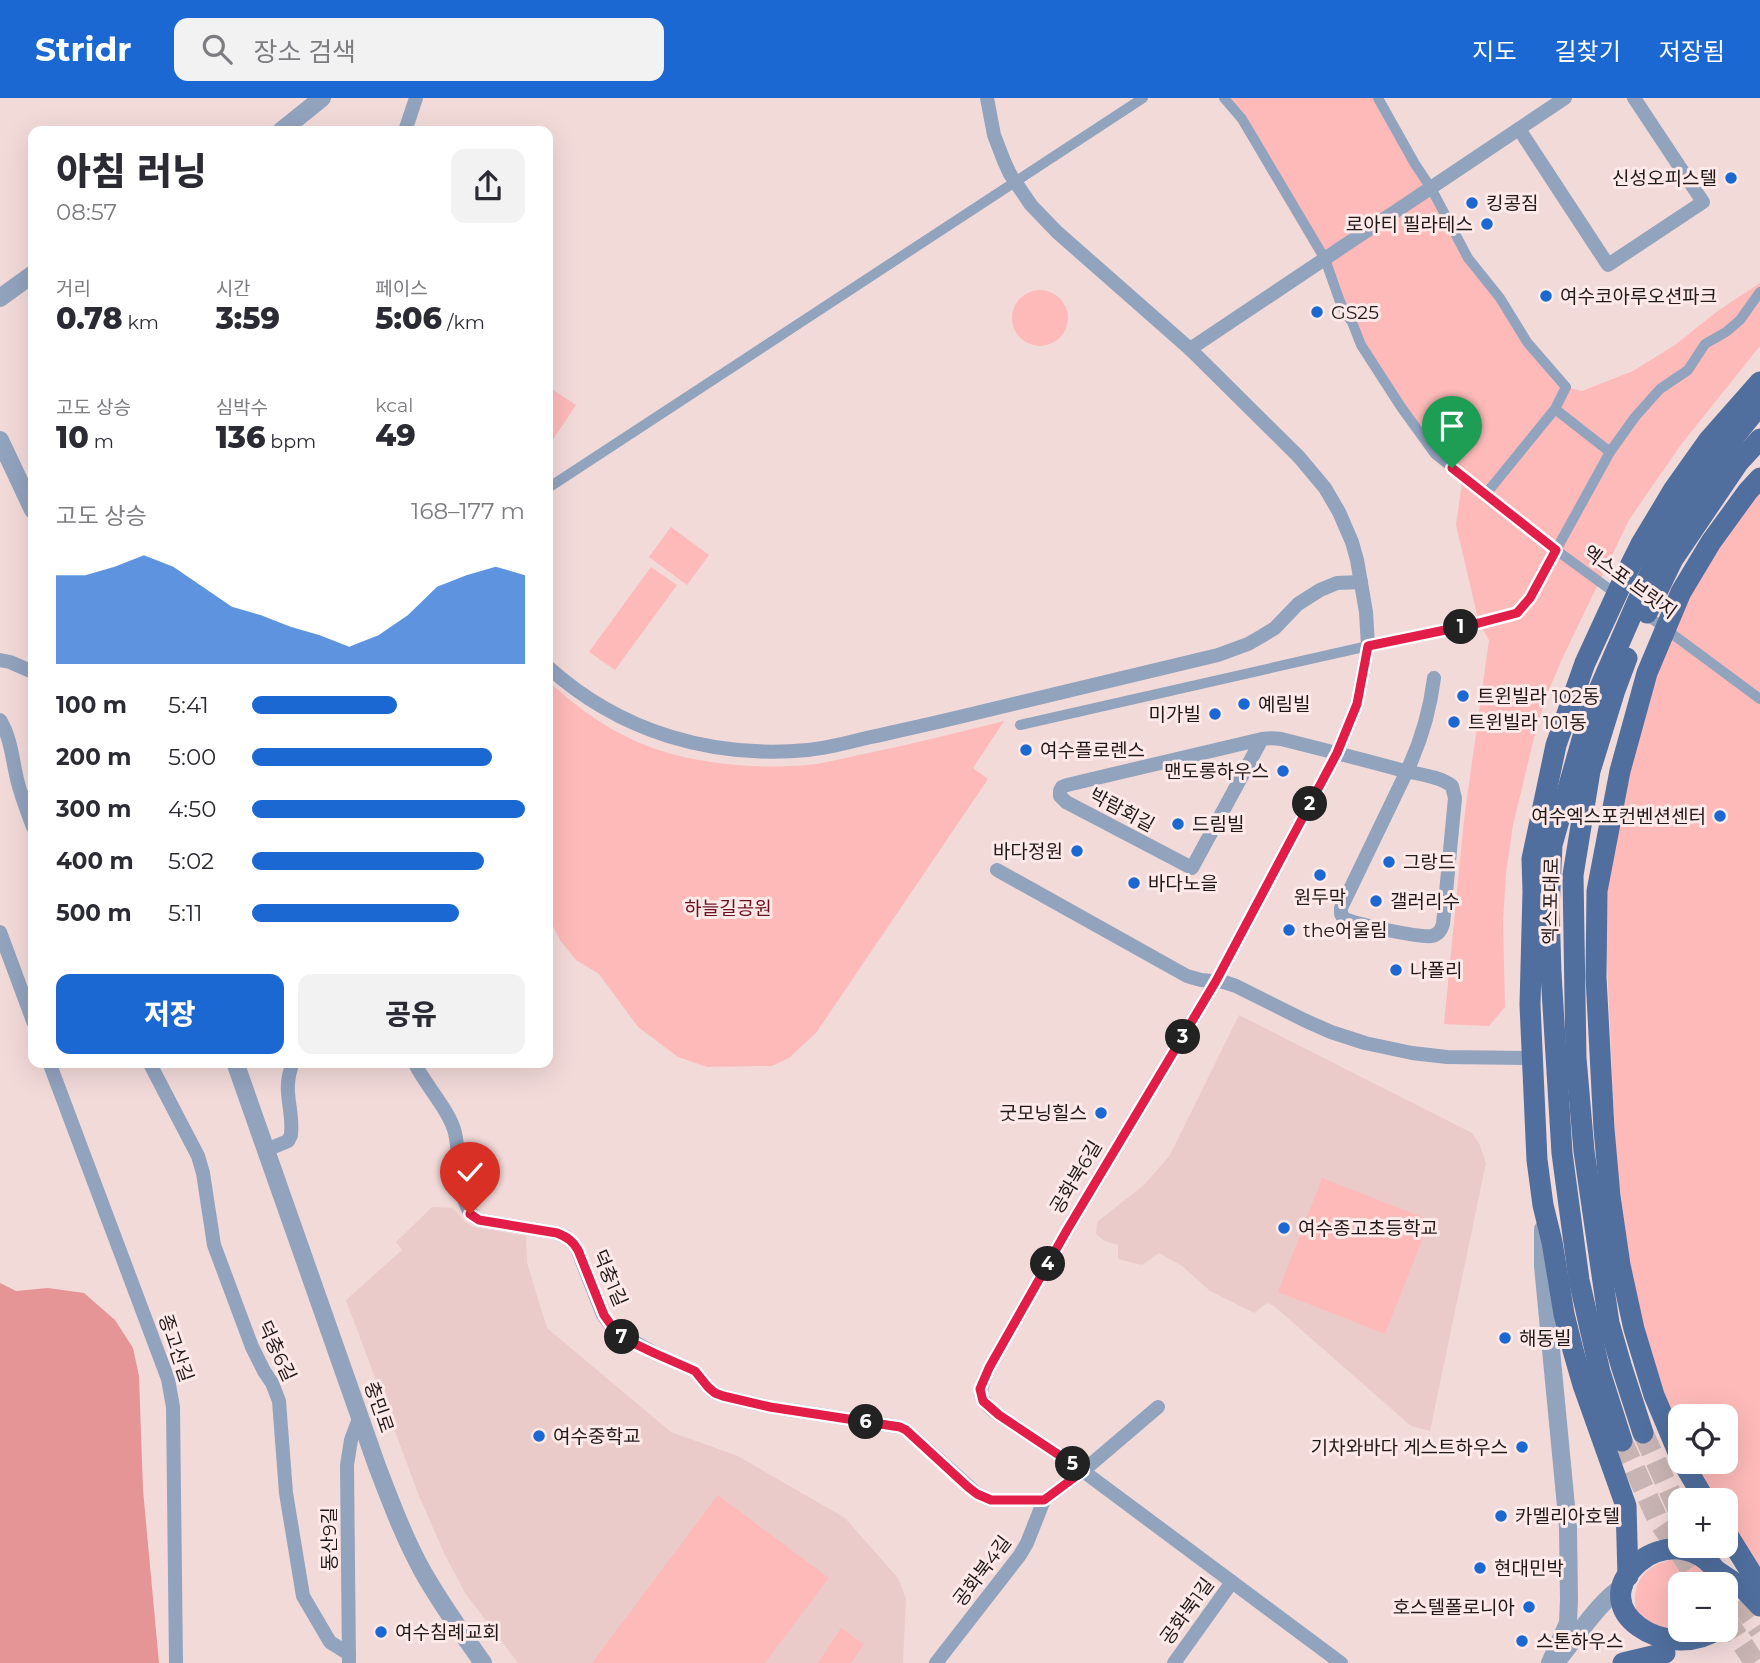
<!DOCTYPE html>
<html lang="ko">
<head>
<meta charset="utf-8">
<style>
  body { margin:0; font-family:Montserrat,"Noto Sans KR",sans-serif; background:#f2f2f3; color:#2b2b33; height:100vh; display:flex; flex-direction:column; font-size:26px; white-space:nowrap }
  * { box-sizing:border-box; margin:0 }
  p { font-size:23px; color:#7c7c81 }
  .icon { flex:none; width:38px; height:38px; fill:none; stroke:currentColor; stroke-width:2; stroke-linecap:round; stroke-linejoin:round }
  .map { position:relative; flex:1; overflow:hidden }
  .details { position:absolute; left:28px; top:28px; width:525px; height:942px; display:flex; flex-direction:column; background:#fff; border-radius:14px; box-shadow:0 7px 28px #0002 }
  .details>* { flex:none }
  .controls { position:absolute; left:1668px; top:1306px; display:grid; gap:14px }
  .controls a { display:grid; place-items:center; width:70px; height:70px; border-radius:14px; background:#fff; box-shadow:0 7px 28px #0002; font-size:35px }
  .pin { position:absolute; display:grid; place-items:center; width:60px; height:60px; color:#fff; margin:-72px -30px; border-radius:50% 50% 50% 0; rotate:-45deg; box-shadow:0 0 7px #0007 }
  .pin .icon { rotate:45deg }
  .km { position:absolute; width:35px; height:35px; margin:-18px; border-radius:50%; background:#222; color:#fff; font-size:19px; line-height:35px; text-align:center }
  .round { display:grid; place-items:center; flex:none; width:74px; height:74px; border-radius:14px; background:#f2f2f3 }
  .headline { display:flex; align-items:center; justify-content:space-between; height:119px; padding:0 28px }
  h1 { font-size:38px; font-weight:800; line-height:52px }
  .stats { display:grid; grid-template-columns:repeat(3,1fr); gap:10px; height:119px; padding:7px 28px }
  .stats div { display:grid; align-content:center }
  .stats b { font-size:30px; font-weight:800 }
  .stats small { font-size:19px; font-weight:400 }
  .stats p { font-size:19px }
  .chart { height:196px; padding:14px 28px }
  .chart p { display:flex; justify-content:space-between }
  .chart svg { width:100%; height:126px; margin-top:7px; fill:#1b68d2; opacity:.7 }
  .primary-button { display:flex; gap:14px; margin-top:auto; padding:14px 28px }
  .primary-button a { flex:1; height:80px; border-radius:14px; background:#1b68d2; color:#fff; font-size:28px; font-weight:800; line-height:80px; text-align:center }
  .primary-button a+a { background:#f2f2f3; color:#2b2b33 }
  ul { padding:0 28px; list-style:none; font-size:23px }
  li { display:grid; grid-template-columns:112px 84px 1fr; align-items:center; height:52px }
  li i { height:18px; border-radius:9px; background:#1b68d2 }
  header { display:flex; align-items:center; gap:42px; box-sizing:border-box; height:98px; padding:0 35px; background:#1b68d2; color:#fff }
  header strong { font-size:33px }
  nav { display:flex; gap:38px; margin-inline-start:auto; font-size:24px }
  .search { width:490px; height:63px; background:#f2f2f3; display:flex; align-items:center; gap:18px; box-sizing:border-box; padding:0 24px; border-radius:14px; color:#7c7c81; font-size:26px }
  .map>svg:first-child { display:block }
  .built { fill:#ebcbca }
  .green { fill:#fdbab9 }
  .forest { fill:#e59595 }
  .lines { fill:none; stroke-linecap:round; stroke-linejoin:round }
  .primary-tunnel { stroke:#c8b4b3; stroke-width:21; stroke-dasharray:21 10; stroke-linecap:butt }
  .pedestrian { stroke:#92a3be; stroke-width:10 }
  .minor { stroke:#92a3be; stroke-width:14 }
  .tertiary { stroke:#92a3be; stroke-width:18 }
  .primary { stroke:#506f9e; stroke-width:21 }
  .route-casing { stroke:#fff; stroke-width:14 }
  .route { stroke:#e11d48; stroke-width:9 }
  .poi-dot { fill:#1b68d2; stroke:#fce9e8; stroke-width:2.5 }
  .labels { text-anchor:middle; dominant-baseline:central; stroke-width:6; stroke-linejoin:round; paint-order:stroke }
  .poi-label { font-size:19px; fill:#221a1a; stroke:#fce9e8; text-anchor:start }
  .street-label { font-size:19px; fill:#221a1a; stroke:#fce9e8 }
  .park-label { font-size:19px; fill:#6e0f1d; stroke:#fce9e8 }
</style>
</head>
<body>
<header>
<strong>Stridr</strong>
<div class="search"><svg class="icon" aria-label="search" viewBox="0 0 24 24"><circle cx="10" cy="10" r="6"/><path d="M15 15l6 6"/></svg>장소 검색</div>
<nav><a>지도</a><a>길찾기</a><a>저장됨</a></nav>
</header>
<div class="map">
<svg width="1760" height="1565" viewBox="0 0 1760 1565">
  <rect width="100%" height="100%" fill="#f2dad9"/>
  <g class="built">
    <path d="M1239,917L1472,1035L1480,1047L1486,1065L1430,1333L1411,1328L1274,1208L1267,1205L1254,1215L1210,1193L1182,1168L1159,1155L1142,1167L1118,1161V1147L1105,1143L1096,1136L1097,1124L1145,1086L1170,1057Z"/>
    <path d="M432,1109L453,1110L465,1124L474,1129L526,1138L527,1165L547,1230L671,1334L738,1358L845,1420L898,1480L906,1501L903,1565H518L465,1495L444,1455L419,1398L346,1202L402,1152L396,1144Z"/>
  </g>
  <g class="green">
    <path d="M1224,0H1379L1468,160L1566,289L1582,293L1633,273L1675,247L1719,212L1760,185V248L1680,348L1629,422L1562,561L1546,599L1534,640L1513,727L1506,775L1503,823L1505,909L1489,928L1444,926L1464,722L1489,542L1479,525L1456,427L1462,385L1452,370L1435,356L1361,247L1331,182Z"/>
    <circle cx="1040" cy="220" r="28"/>
    <path d="M550,290L576,307L548,349V293Z"/>
    <path d="M1760,384V1474L1726,1419V1402H1715L1693,1363H1726V1318H1680V1332L1667,1302L1645,1235L1630,1166L1616,1060L1606,844L1607,797L1610,749L1663,542Z"/>
    <path d="M671,429L709,457L687,487L649,459Z"/>
    <path d="M651,469L677,487L615,572L589,554Z"/>
    <path d="M548,583C571,604 597,624 625,638C677,665 749,672 807,667C824,666 842,660 859,657C908,647 956,635 1004,623L973,670L988,681L816,935L789,960L772,968L707,969L678,959L638,929L599,876L576,862L560,842L548,818Z"/>
    <path d="M1322,1080L1430,1122L1385,1236L1278,1194Z"/>
    <path d="M718,1397L829,1480L765,1565H592Z"/>
    <path d="M1675,1461C1692,1464 1704,1470 1712,1486H1680V1531L1683,1543L1637,1518C1630,1487 1642,1467 1675,1461Z"/>
    <path d="M841,1530L864,1546L851,1565H818Z"/>
  </g>
  <path class="forest" d="M0,1185L16,1193L48,1190L84,1195L115,1222L133,1250L139,1278L143,1392L159,1565H0Z"/>
  <g class="lines">
    <g class="primary-tunnel">
      <path d="M1643,1335L1680,1416"/>
      <path d="M1622,1343L1658,1422L1701,1486"/>
      <path d="M1722,1477L1760,1533"/>
      <path d="M1726,1521L1755,1565"/>
    </g>
    <g class="pedestrian">
      <path d="M1224,0L1242,21L1325,161L1339,201L1344,213L1352,224L1361,247L1401,309L1435,356L1556,452L1619,498"/>
      <path d="M1378,0L1415,66L1431,90L1468,160L1500,200L1527,244L1566,289L1555,311L1485,397"/>
      <path d="M1555,311L1610,354"/>
      <path d="M548,390L1143,0"/>
      <path d="M1644,515L1760,601"/>
      <path d="M1020,627L1368,548L1509,518L1521,511L1529,501L1610,354L1635,319L1660,291L1688,272L1705,246L1726,234L1740,222L1760,194"/>
    </g>
    <g class="minor">
      <path d="M987,0L994,37L1004,63L1010,76L1031,107L1057,134L1190,251L1299,359L1325,390L1339,414L1352,444L1357,462L1366,514L1368,548L1357,606L1337,655L1216,883L1067,1132L989,1270C978,1294 976,1300 999,1317L1083,1373L1341,1565"/>
      <path d="M1519,31L1608,167L1703,104L1634,0"/>
      <path d="M405,33L416,0"/>
      <path d="M1190,251L1565,0"/>
      <path d="M0,562L10,564L33,574"/>
      <path d="M548,569C620,634 712,661 808,652C829,650 850,644 871,639C907,631 944,623 980,614C1059,595 1139,576 1218,557L1248,546L1262,538L1275,530L1298,506L1320,492L1337,485L1361,484"/>
      <path d="M0,622C11,640 12,660 17,681C21,698 27,713 33,729"/>
      <path d="M1262,641L1192,770L1066,704L1060,698V693L1062,689L1067,687L1262,641C1269,640 1274,640 1281,641C1321,651 1361,661 1401,672C1417,676 1439,678 1452,688L1455,700L1443,826C1441,832 1439,836 1432,838C1423,840 1350,826 1344,820C1340,816 1341,815 1341,810L1407,673C1421,643 1430,613 1434,580"/>
      <path d="M997,772L1187,878L1201,882L1224,884L1236,888L1304,922L1331,934L1365,945L1412,955L1447,959L1533,960"/>
      <path d="M0,834L33,923"/>
      <path d="M49,964L168,1281L173,1309L176,1565"/>
      <path d="M149,964L198,1058L203,1075L214,1147L252,1249L264,1273L272,1285L279,1303L286,1395L303,1498L330,1544L349,1556"/>
      <path d="M414,964C425,987 450,1013 455,1035C461,1059 455,1110 479,1122L557,1135L566,1139L576,1148L603,1217L616,1234L654,1255L695,1273L708,1289L715,1295L723,1298L770,1309L900,1329L906,1332L977,1396L991,1402H1044"/>
      <path d="M266,1052L288,1043L291,1037C294,1009 281,995 293,964"/>
      <path d="M349,1564L347,1367L351,1342L360,1318"/>
      <path d="M936,1565L1020,1457L1027,1445L1044,1402L1083,1373L1158,1309"/>
      <path d="M1174,1565L1232,1484"/>
    </g>
    <g class="tertiary">
      <path d="M281,33L322,0"/>
      <path d="M0,200L33,176"/>
      <path d="M0,342L33,412"/>
      <path d="M235,964L377,1368C391,1404 404,1440 423,1474C441,1506 462,1535 483,1565"/>
      <path d="M1543,1131V1168L1568,1429L1569,1501L1568,1525L1550,1565"/>
      <path d="M1561,1558C1577,1538 1602,1500 1624,1488"/>
    </g>
    <g class="primary">
      <path d="M1647,515L1673,461L1738,365L1760,341"/>
      <path d="M1627,560L1615,592L1590,673L1573,777L1576,960L1584,1053L1609,1225L1621,1267L1643,1335"/>
      <path d="M1622,1343L1600,1274L1579,1182L1562,1055L1551,875L1549,811L1552,747L1591,610L1659,454L1720,356L1760,307"/>
      <path d="M1680,1359L1654,1297L1634,1231L1620,1167L1610,1098L1604,1031L1596,879L1597,793L1620,673L1647,575L1681,494L1711,444L1748,393L1760,380"/>
      <path d="M1682,1363L1705,1402"/>
      <path d="M1726,1434L1760,1489"/>
      <path d="M1717,1473L1744,1491L1760,1508"/>
      <path d="M1628,1478L1626,1408L1583,1287L1573,1252L1564,1216L1552,1144L1543,1107L1537,1062L1530,907L1533,793L1532,761L1556,647L1585,565L1626,476L1641,446L1674,391L1708,343L1760,284"/>
      <path d="M1726,1493V1513"/>
      <path d="M1718,1531C1668,1565 1583,1513 1639,1464C1650,1455 1665,1450 1679,1451C1700,1453 1716,1467 1723,1486"/>
      <path d="M1623,1565L1665,1555"/>
    </g>
  </g>
  <g class="lines">
    <defs>
      <path id="route" d="M470,1116L479,1122L557,1135C567,1139 573,1143 578,1152L604,1217L616,1234L629,1243L654,1255L695,1273L708,1289L715,1295L723,1298L770,1309L900,1329L906,1332L968,1389L977,1396L991,1402H1044L1083,1373L999,1317L983,1303L980,1291L989,1270L1067,1132L1216,883L1337,655L1357,606L1368,548L1479,525L1517,515L1530,500L1556,452L1452,370"/>
    </defs>
    <use href="#route" class="route-casing"/>
    <use href="#route" class="route"/>
  </g>
  <g class="poi-dot">
    <circle cx="1731" cy="80" r="7"/>
    <circle cx="1472" cy="105" r="7"/>
    <circle cx="1487" cy="126" r="7"/>
    <circle cx="1546" cy="198" r="7"/>
    <circle cx="1317" cy="214" r="7"/>
    <circle cx="1463" cy="598" r="7"/>
    <circle cx="1244" cy="606" r="7"/>
    <circle cx="1215" cy="616" r="7"/>
    <circle cx="1454" cy="624" r="7"/>
    <circle cx="1026" cy="652" r="7"/>
    <circle cx="1283" cy="673" r="7"/>
    <circle cx="1720" cy="718" r="7"/>
    <circle cx="1178" cy="726" r="7"/>
    <circle cx="1077" cy="753" r="7"/>
    <circle cx="1389" cy="764" r="7"/>
    <circle cx="1320" cy="777" r="7"/>
    <circle cx="1134" cy="785" r="7"/>
    <circle cx="1376" cy="803" r="7"/>
    <circle cx="1289" cy="832" r="7"/>
    <circle cx="1396" cy="872" r="7"/>
    <circle cx="1101" cy="1015" r="7"/>
    <circle cx="1284" cy="1130" r="7"/>
    <circle cx="1505" cy="1240" r="7"/>
    <circle cx="539" cy="1338" r="7"/>
    <circle cx="1522" cy="1349" r="7"/>
    <circle cx="1501" cy="1418" r="7"/>
    <circle cx="1480" cy="1470" r="7"/>
    <circle cx="1529" cy="1509" r="7"/>
    <circle cx="381" cy="1534" r="7"/>
    <circle cx="1522" cy="1543" r="7"/>
  </g>
  <g class="labels">
    <g class="poi-label">
      <text x="1717" y="80" text-anchor="end">신성오피스텔</text>
      <text x="1486" y="105">킹콩짐</text>
      <text x="1473" y="126" text-anchor="end">로아티 필라테스</text>
      <text x="1560" y="198">여수코아루오션파크</text>
      <text x="1331" y="214">GS25</text>
      <text x="1477" y="598">트윈빌라 102동</text>
      <text x="1258" y="606">예림빌</text>
      <text x="1201" y="616" text-anchor="end">미가빌</text>
      <text x="1468" y="624">트윈빌라 101동</text>
      <text x="1040" y="652">여수플로렌스</text>
      <text x="1269" y="673" text-anchor="end">맨도롱하우스</text>
      <text x="1706" y="718" text-anchor="end">여수엑스포컨벤션센터</text>
      <text x="1192" y="726">드림빌</text>
      <text x="1063" y="753" text-anchor="end">바다정원</text>
      <text x="1403" y="764">그랑드</text>
      <text x="1148" y="785">바다노을</text>
      <text x="1320" y="799" text-anchor="middle">원두막</text>
      <text x="1390" y="803">갤러리수</text>
      <text x="1303" y="832">the어울림</text>
      <text x="1410" y="872">나폴리</text>
      <text x="1087" y="1015" text-anchor="end">굿모닝힐스</text>
      <text x="1298" y="1130">여수종고초등학교</text>
      <text x="1519" y="1240">해동빌</text>
      <text x="553" y="1338">여수중학교</text>
      <text x="1508" y="1349" text-anchor="end">기차와바다 게스트하우스</text>
      <text x="1515" y="1418">카멜리아호텔</text>
      <text x="1494" y="1470">현대민박</text>
      <text x="1515" y="1509" text-anchor="end">호스텔폴로니아</text>
      <text x="395" y="1534">여수침례교회</text>
      <text x="1536" y="1543">스톤하우스</text>
    </g>
    <g class="street-label">
      <text transform="translate(1630 484) rotate(36)">엑스포 브릿지</text>
      <text transform="translate(1122 712) rotate(28)">박람회길</text>
      <text transform="translate(1551 803) rotate(-89)">엑스포대로</text>
      <text transform="translate(1076 1079) rotate(-59)">공화북6길</text>
      <text transform="translate(610 1180) rotate(67)">덕충1길</text>
      <text transform="translate(176 1250) rotate(71)">종고산길</text>
      <text transform="translate(277 1253) rotate(65)">덕충6길</text>
      <text transform="translate(379 1309) rotate(71)">충민로</text>
      <text transform="translate(329 1441) rotate(-90)">동산9길</text>
      <text transform="translate(982 1473) rotate(-53)">공화북4길</text>
      <text transform="translate(1187 1513) rotate(-54)">공화북1길</text>
    </g>
    <g class="park-label">
      <text x="728" y="810">하늘길공원</text>
    </g>
  </g>
</svg>
<div class="controls">
<a><svg class="icon" aria-label="locate" viewBox="0 0 24 24"><circle cx="12" cy="12" r="6"/><path d="M12 2v4M12 18v4M2 12h4M18 12h4"/></svg></a>
<a>+</a>
<a>−</a>
</div>
<div class="pin" style="left:1452px;top:370px;background:#1e9e55"><svg class="icon" aria-label="arrive" viewBox="0 0 24 24"><path d="M6 21V4h12l-3 4 3 4H6"/></svg></div>
<div class="pin" style="left:470px;top:1116px;background:#d93025"><svg class="icon" aria-label="check" viewBox="0 0 24 24"><path d="M5 12l5 5 9-10"/></svg></div>
<b class="km" style="left:1461px;top:529px">1</b>
<b class="km" style="left:1310px;top:706px">2</b>
<b class="km" style="left:1183px;top:939px">3</b>
<b class="km" style="left:1048px;top:1166px">4</b>
<b class="km" style="left:1073px;top:1366px">5</b>
<b class="km" style="left:866px;top:1324px">6</b>
<b class="km" style="left:622px;top:1239px">7</b>
<section class="details">
<div class="headline"><div><h1>아침 러닝</h1><p>08:57</p></div><a class="round"><svg class="icon" aria-label="share" viewBox="0 0 24 24"><path d="M12 15V3M7 8l5-5 5 5M5 13v7h14v-7"/></svg></a></div>
<div class="stats">
<div><p>거리</p><b>0.78<small> km</small></b></div>
<div><p>시간</p><b>3:59</b></div>
<div><p>페이스</p><b>5:06<small> /km</small></b></div>
</div>
<div class="stats">
<div><p>고도 상승</p><b>10<small> m</small></b></div>
<div><p>심박수</p><b>136<small> bpm</small></b></div>
<div><p>kcal</p><b>49</b></div>
</div>
<div class="chart"><p><span>고도 상승</span>168–177 m</p>
<svg viewBox="0 0 160 44" preserveAspectRatio="none"><path d="M0 44V13L10 13L20 10L30 6L40 10L50 17L60 24L70 27L80 31L90 34L100 38L110 34L120 27L130 17L140 13L150 10L160 13V44z"/></svg>
</div>
<ul>
<li><b>100 m</b>5:41<i style="width:53%"></i></li>
<li><b>200 m</b>5:00<i style="width:88%"></i></li>
<li><b>300 m</b>4:50<i style="width:100%"></i></li>
<li><b>400 m</b>5:02<i style="width:85%"></i></li>
<li><b>500 m</b>5:11<i style="width:76%"></i></li>
</ul>
<div class="primary-button"><a>저장</a><a>공유</a></div>
</section>
</div>
</body>
</html>
